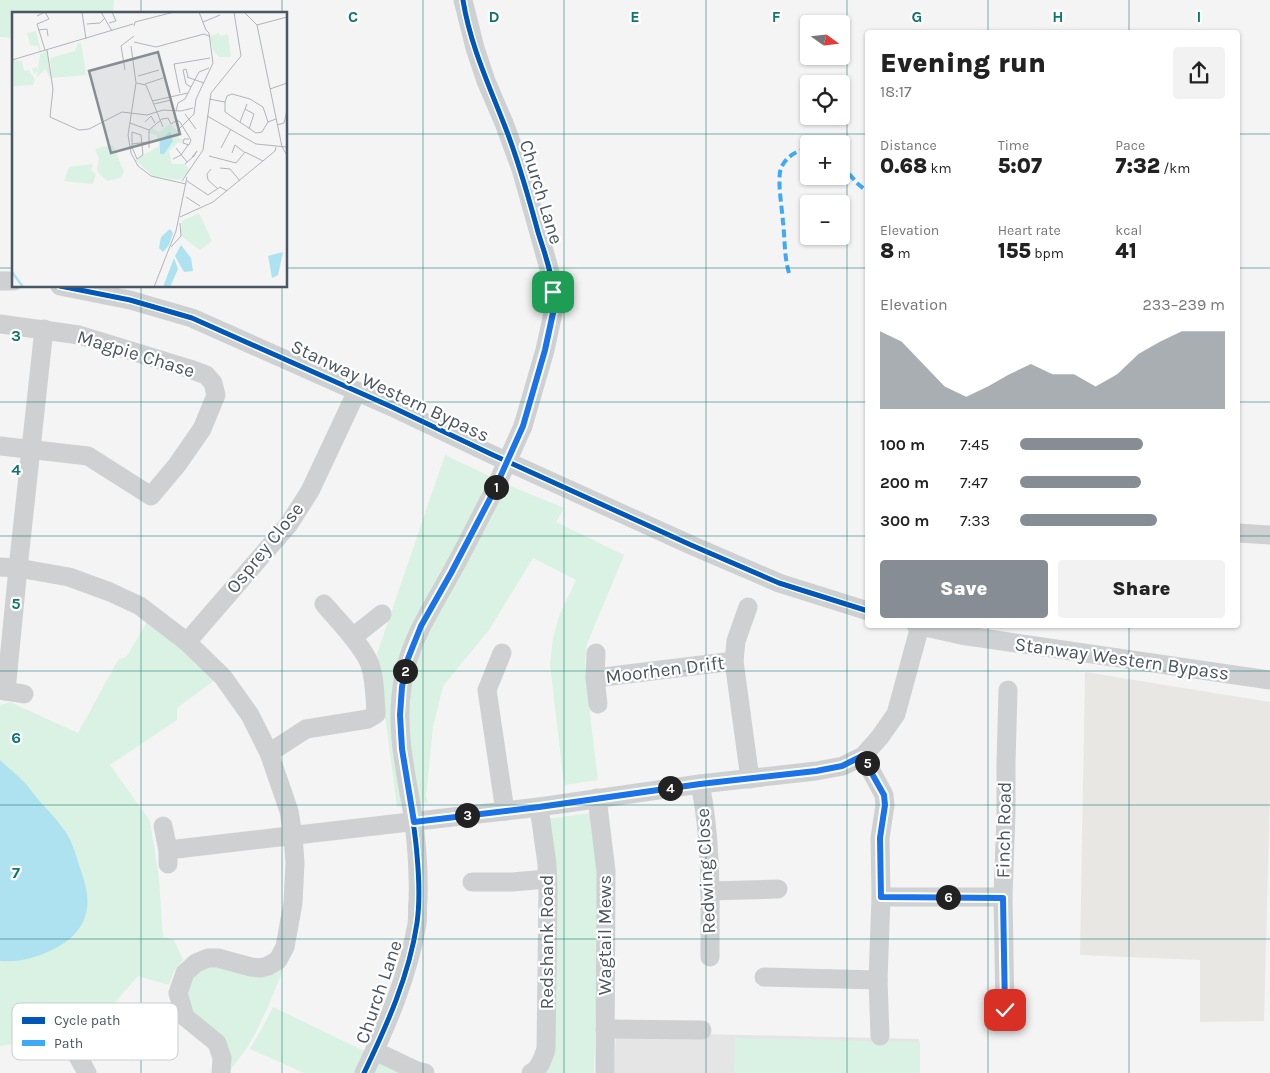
<!DOCTYPE html>
<html lang="en">
<head>
<meta charset="utf-8">
<style>
  body { margin:0; font-family:Karla,sans-serif; background:#f2f2f2; color:#222; height:100vh; display:flex; flex-direction:column; font-size:19px; white-space:nowrap }
  * { box-sizing:border-box; margin:0 }
  p { font-size:16px; color:#767676 }
  .icon { flex:none; width:28px; height:28px; fill:none; stroke:currentColor; stroke-width:2; stroke-linecap:round; stroke-linejoin:round }
  .map { position:relative; flex:1; overflow:hidden }
  .panel { position:absolute; left:865px; top:30px; width:375px; height:598px; display:flex; flex-direction:column; background:#fff; border-radius:5px; box-shadow:0 1px 4px #0004 }
  .panel>* { flex:none }
  .needle { width:32px; rotate:105deg }
  .fabs { position:absolute; left:800px; top:15px; display:grid; gap:10px }
  .fabs a { display:grid; place-items:center; width:50px; height:50px; border-radius:5px; background:#fff; box-shadow:0 1px 4px #0004; font-size:25px }
  .pin { position:absolute; display:grid; place-items:center; width:42px; height:42px; color:#fff; margin:-21px; border-radius:10px; box-shadow:0 2px 8px #0006 }
  .km { position:absolute; width:25px; height:25px; margin:-12px; border-radius:50%; background:#222; color:#fff; font-size:14px; line-height:25px; text-align:center }
  .round { display:grid; place-items:center; flex:none; width:52px; height:52px; border-radius:5px; background:#f2f2f2 }
  .overview { display:flex; align-items:center; justify-content:space-between; height:85px; padding:0 15px }
  h1 { font-size:28px; font-weight:800; line-height:38px }
  .metrics { display:grid; grid-template-columns:repeat(3,1fr); gap:8px; height:85px; padding:5px 15px }
  .metrics div { display:grid; align-content:center }
  .metrics b { font-size:21px; font-weight:800 }
  .metrics small { font-size:14px; font-weight:400 }
  .metrics p { font-size:14px }
  .chart { height:140px; padding:10px 15px }
  .chart p { display:flex; justify-content:space-between }
  .chart svg { width:100%; height:90px; margin-top:5px; fill:#868d94; opacity:.7 }
  .button { display:flex; gap:10px; margin-top:auto; padding:10px 15px }
  .button a { flex:1; height:58px; border-radius:5px; background:#868d94; color:#fff; font-size:20px; font-weight:800; line-height:58px; text-align:center }
  .button a+a { background:#f2f2f2; color:#222 }
  ul { padding:0 15px; list-style:none; font-size:16px }
  li { display:grid; grid-template-columns:80px 60px 1fr; align-items:center; height:38px }
  li i { height:12px; border-radius:6px; background:#868d94 }
  .map>svg:first-child { display:block }
  .commercial { fill:#e8e7e3 }
  .education { fill:#e6e5e6 }
  .green { fill:#d9f2e3 }
  .water { fill:#aee2f0 }
  .lines { fill:none; stroke-linecap:round; stroke-linejoin:round }
  .minor { stroke:#ced0d2; stroke-width:19 }
  .minor-bridge { stroke:#ced0d2; stroke-width:19 }
  .quiet { stroke:#3fa9f5; stroke-width:4; stroke-dasharray:8 4; stroke-linecap:butt }
  .cycleway-casing { stroke:#fff; stroke-width:8 }
  .cycleway { stroke:#0057b8; stroke-width:5 }
  .route-casing { stroke:#fff; stroke-width:10 }
  .route { stroke:#1a73e8; stroke-width:6 }
  .grid { fill:none; stroke:#0f766e; stroke-width:1; stroke-opacity:0.55 }
  .labels { text-anchor:middle; dominant-baseline:central; stroke-width:4.5; stroke-linejoin:round; paint-order:stroke }
  .street-label { font-size:19px; fill:#4a5661; stroke:#fff }
  .inset-river { fill:none; stroke:#aee2f0; stroke-width:2.5 }
  .inset-road { fill:none; stroke:#b0b5b9; stroke-width:1 }
  .view { fill:#868d94; fill-opacity:0.15; stroke:#868d94; stroke-width:2.5 }
  .inset-edge { fill:none; stroke:#4a5661; stroke-width:2.5 }
  .key { fill:#fff; stroke:#c9ccd0; stroke-width:1 }
  .key-label { font-size:14px; fill:#4a5661 }
  .grid-label { font-size:16px; text-anchor:middle; font-weight:bold; fill:#0f766e; stroke:#fff; stroke-width:4.5; stroke-linejoin:round; paint-order:stroke }
</style>
</head>
<body>
<div class="map">
<svg width="1270" height="1073" viewBox="0 0 1270 1073">
  <rect width="100%" height="100%" fill="#f4f4f4"/>
  <path class="commercial" d="M1085,672L1270,702V792L1264,1021L1200,1022V960L1080,955Z"/>
  <path class="education" d="M616,1032L919,1039L918,1073H614Z"/>
  <g class="green">
    <path d="M0,0H114L113,14H14V38L0,37Z"/>
    <path d="M445,455L508,485L564,508L556,522L624,555L587,644L585,663L587,689L598,780L564,785L550,664L553,638L559,616L576,580L533,558L489,630L443,686L433,727L426,797L428,802L397,807L377,654Z"/>
    <path d="M147,622L182,647L215,680L177,708V720L110,765L150,821L159,878L163,937L174,940L183,960L174,971L169,985L138,976L98,1022L90,1012L42,1039L0,1046V705L10,702L78,733L118,660L127,656Z"/>
    <path d="M590,813L597,865L596,1008L594,1073H541L546,819Z"/>
    <path d="M284,964L282,973L266,1011L256,1032L247,1048L228,1073L212,1032L191,1009L188,1000V987L192,980L198,972L208,967Z"/>
    <path d="M273,1007L410,1073H304L250,1049L267,1019Z"/>
    <path d="M735,1038L920,1042V1073H734Z"/>
  </g>
  <path class="water" d="M0,760C8,768 18,775 25,783C31,790 36,797 42,804C49,811 56,819 62,827C71,838 76,854 80,868C83,877 86,885 87,894C90,915 80,934 61,945C42,956 22,963 0,961Z"/>
  <g class="lines">
    <g class="minor">
      <path d="M463,0L475,48L486,81L504,123L521,169L550,272L553,292V313L545,350L523,426"/>
      <path d="M0,281H14"/>
      <path d="M60,286L130,300L192,318L392,407L493,455L691,545L779,583L868,611"/>
      <path d="M0,324L79,335L190,369L206,375L213,383L216,395L202,429L177,465L151,496L88,456L0,446"/>
      <path d="M1238,533L1270,535"/>
      <path d="M0,567L18,568L69,577L110,592L140,606L187,642L223,677L250,715L269,753L289,811L293,836L295,863L293,903L285,947L278,960L268,966L260,968L251,967L218,958H208L196,963L185,973L178,993L185,1017L217,1043L222,1058L221,1073"/>
      <path d="M748,607L736,641L734,661L750,779"/>
      <path d="M916,625L961,635L1270,680"/>
      <path d="M353,637L382,614"/>
      <path d="M187,642L289,524L310,491L357,391"/>
      <path d="M502,653L487,690L505,811"/>
      <path d="M596,653L595,678L598,704"/>
      <path d="M595,678L734,661"/>
      <path d="M0,690L24,694"/>
      <path d="M6,691L18,568L44,329"/>
      <path d="M269,753L306,729L368,719L376,714C375,698 375,674 368,660C357,639 339,622 324,604"/>
      <path d="M863,756L884,795L885,805L880,838L881,897L878,980L880,1036"/>
      <path d="M700,784C712,841 710,900 710,957"/>
      <path d="M597,798L606,871L605,1073"/>
      <path d="M163,826L168,850V864"/>
      <path d="M168,850L539,807L700,784L816,771L843,766L863,756L880,737L896,714L920,626"/>
      <path d="M472,882H512L547,879"/>
      <path d="M710,891L778,889"/>
      <path d="M881,897H1003"/>
      <path d="M764,977L878,980"/>
      <path d="M1005,1010L1003,897L1006,813V763L1008,690"/>
      <path d="M605,1029L702,1030"/>
      <path d="M67,1036L87,1073"/>
      <path d="M51,1045L93,1021"/>
      <path d="M375,1051L417,1071L425,1073"/>
      <path d="M364,1073C387,1025 408,976 417,924C418,916 417,908 418,901C419,875 417,848 414,822C407,777 395,732 402,687C407,644 431,610 451,573C466,546 479,519 493,493"/>
      <path d="M531,1073C540,1069 543,1058 546,1049L548,892L547,864L539,807"/>
    </g>
    <path class="minor-bridge" d="M493,493L523,426"/>
    <g class="quiet">
      <path d="M841,165L858,184L868,192"/>
      <path d="M789,273C784,256 785,239 783,222C782,208 778,186 780,172C782,160 797,148 809,150"/>
    </g>
    <defs>
      <g id="cycleway">
        <path d="M60,286L130,300L192,318L392,407L493,455L691,545L779,583L868,611"/>
        <path d="M364,1073C387,1025 409,976 417,923C420,902 419,877 417,855C412,791 391,728 406,664C413,633 436,601 451,573C471,536 490,499 507,461C513,449 519,437 523,425C529,409 532,392 537,376C546,349 555,321 553,292C552,272 544,252 538,232C528,195 518,159 504,124C488,83 470,44 463,0"/>
      </g>
    </defs>
    <use href="#cycleway" class="cycleway-casing"/>
    <use href="#cycleway" class="cycleway"/>
  </g>
  <g class="lines">
    <defs>
      <path id="route" d="M553,292V313L545,350L523,426L493,493L451,573L421,626L407,661L402,687L400,715L402,749L414,822L539,807L700,784L816,771L842,766L862,756L884,795L885,805L880,838L881,897L1003,898L1005,1010"/>
    </defs>
    <use href="#route" class="route-casing"/>
    <use href="#route" class="route"/>
  </g>
  <path class="grid" d="M141,0V14M282,0V14M423,0V1073M564,0V1073M706,0V1073M847,0V1073M988,0V32M1129,0V32M0,134H14M286,134H868M1238,134H1270M0,268H14M286,268H868M1238,268H1270M141,286V1073M282,286V1073M0,402H868M1238,402H1270M0,536H868M1238,536H1270M988,625V1073M1129,625V1073M0,671H1270M0,805H1270M0,939H1270"/>
  <g class="labels">
    <g class="street-label">
      <text transform="translate(541 192) rotate(73)">Church Lane</text>
      <text transform="translate(136 354) rotate(17)">Magpie Chase</text>
      <text transform="translate(390 391) rotate(25)">Stanway Western Bypass</text>
      <text transform="translate(265 548) rotate(-51)">Osprey Close</text>
      <text transform="translate(1122 659) rotate(8)">Stanway Western Bypass</text>
      <text transform="translate(665 670) rotate(-7)">Moorhen Drift</text>
      <text transform="translate(1004 830) rotate(-89)">Finch Road</text>
      <text transform="translate(706 871) rotate(-93)">Redwing Close</text>
      <text transform="translate(605 935) rotate(-90)">Wagtail Mews</text>
      <text transform="translate(547 942) rotate(-90)">Redshank Road</text>
      <text transform="translate(379 992) rotate(-71)">Church Lane</text>
    </g>
  </g>
  <g transform="translate(12 12)">
    <rect width="275" height="275" fill="#f4f4f4"/>
    <path d="M24,19L29,39H27L26,34L18,33L15,21ZM207,21L208,24L216,22L219,45H207L201,38L198,24ZM66,31H69L74,63L40,66L38,46L63,39ZM35,39L39,67L33,57L25,65L26,60L22,61L20,57L24,55L26,59L28,42ZM1,48L10,49L12,59L17,58L23,68L21,73L0,74ZM158,112L166,120L167,127H171L170,131L166,130L157,139L160,152H173L178,158L168,168L141,164L123,148L147,134L145,123L137,121L139,115L147,120ZM101,133L112,160L108,166L95,169L85,159L87,146L83,137ZM81,152L79,158L84,162L81,172L52,169L57,155ZM187,201L200,229L188,238L169,224L170,209Z" fill="#d9f2e3"/>
    <path d="M158,120L161,129L152,142H148V128ZM158,217L161,221L157,233L151,240L147,236L149,225ZM169,233L179,246L181,259L172,260L163,244ZM271,240L266,263L260,266L256,244ZM162,246L166,257L158,275H151Z" fill="#aee2f0"/>
    <path class="inset-river" d="M0,260L11,275"/>
    <path class="inset-road" d="M70,0L74,27M89,0L100,19M187,0L194,18M232,0L245,13M25,4L33,0L37,7L25,12L33,38M191,10L208,3M97,11L104,9L100,0M75,12L88,11L93,6M245,13L270,135L275,143M245,13L275,5M122,14L123,10L162,0M26,18L35,17L36,24M122,30L144,35L192,22L197,24M119,34L124,71L116,123L119,141L126,154L139,164L174,172M35,38L41,77L38,105L67,118L77,117L110,100L135,103L151,98L169,99L181,96M0,48L121,12M113,58L109,34L122,24M126,64L147,58M175,65L192,71M176,65L174,57L171,58L174,72L179,75L187,60L197,56M124,71L134,73L151,115M133,72L151,66M258,77L275,71M168,81L162,52L198,46M197,87L213,90V100L244,121L250,120L256,110L264,107M140,89L176,81M213,90L215,84L220,82L238,87L251,95L256,110M142,92L159,88L161,98M233,97L242,102L237,117M164,99L166,91L173,87L179,75M173,102L184,117M182,102L184,87L201,51L197,21L194,18M195,104L244,132L275,135M133,110L139,104L143,111M228,110L235,92M118,111L137,118M265,113L272,111L275,99M165,119L182,102M120,120L129,123L131,143L125,147L120,135ZM120,132L144,129M137,136V118L150,107L156,106L159,112L165,108L168,110L179,128L177,133L171,131L172,127H177M164,136L175,150M209,136L219,117M220,141L223,133L232,140M197,144L224,151L233,140L251,149M161,147L169,143L176,133M173,152L182,144L185,139L180,145M208,156L218,157L228,169M199,157L195,162L196,168L206,177M170,169L191,138L199,81L229,44L222,0M175,169L196,183L208,175L215,179M174,185L188,194M168,205L201,190L263,139L264,135M159,235L169,224L168,211M142,275L164,219L175,165"/>
    <path class="view" d="M146,40L168,122L99,141L77,59Z"/>
    <rect width="275" height="275" class="inset-edge"/>
  </g>
  <rect x="12" y="1003" width="166" height="57" rx="8" class="key"/>
  <rect x="22" y="1017" width="23" height="7" fill="#0057b8"/>
  <rect x="22" y="1040" width="23" height="6" fill="#3fa9f5"/>
  <g class="key-label">
    <text x="54" y="1025">Cycle path</text>
    <text x="54" y="1048">Path</text>
  </g>
  <g class="grid-label">
    <text x="353" y="22">C</text>
    <text x="494" y="22">D</text>
    <text x="635" y="22">E</text>
    <text x="776" y="22">F</text>
    <text x="917" y="22">G</text>
    <text x="1058" y="22">H</text>
    <text x="1199" y="22">I</text>
    <text x="16" y="341">3</text>
    <text x="16" y="475">4</text>
    <text x="16" y="609">5</text>
    <text x="16" y="743">6</text>
    <text x="16" y="878">7</text>
  </g>
</svg>
<div class="fabs">
<a><svg class="needle" viewBox="-14 -14 28 28"><path d="M0-13l5 13h-10z" fill="#e53935"/><path d="M0 13l5-13h-10z" fill="#767676"/></svg></a>
<a><svg class="icon" aria-label="locate" viewBox="0 0 24 24"><circle cx="12" cy="12" r="6"/><path d="M12 2v4M12 18v4M2 12h4M18 12h4"/></svg></a>
<a>+</a>
<a>−</a>
</div>
<div class="pin" style="left:553px;top:292px;background:#1e9e55"><svg class="icon" aria-label="arrive" viewBox="0 0 24 24"><path d="M6 21V4h12l-3 4 3 4H6"/></svg></div>
<div class="pin" style="left:1005px;top:1010px;background:#d93025"><svg class="icon" aria-label="check" viewBox="0 0 24 24"><path d="M5 12l5 5 9-10"/></svg></div>
<b class="km" style="left:496px;top:487px">1</b>
<b class="km" style="left:405px;top:671px">2</b>
<b class="km" style="left:467px;top:815px">3</b>
<b class="km" style="left:670px;top:788px">4</b>
<b class="km" style="left:867px;top:763px">5</b>
<b class="km" style="left:948px;top:897px">6</b>
<section class="panel">
<div class="overview"><div><h1>Evening run</h1><p>18:17</p></div><a class="round"><svg class="icon" aria-label="share" viewBox="0 0 24 24"><path d="M12 15V3M7 8l5-5 5 5M5 13v7h14v-7"/></svg></a></div>
<div class="metrics">
<div><p>Distance</p><b>0.68<small> km</small></b></div>
<div><p>Time</p><b>5:07</b></div>
<div><p>Pace</p><b>7:32<small> /km</small></b></div>
</div>
<div class="metrics">
<div><p>Elevation</p><b>8<small> m</small></b></div>
<div><p>Heart rate</p><b>155<small> bpm</small></b></div>
<div><p>kcal</p><b>41</b></div>
</div>
<div class="chart"><p><span>Elevation</span>233–239 m</p>
<svg viewBox="0 0 160 44" preserveAspectRatio="none"><path d="M0 44V6L10 11L20 22L30 33L40 38L50 33L60 27L70 22L80 27L90 27L100 33L110 27L120 17L130 11L140 6L150 6L160 6V44z"/></svg>
</div>
<ul>
<li><b>100 m</b>7:45<i style="width:60%"></i></li>
<li><b>200 m</b>7:47<i style="width:59%"></i></li>
<li><b>300 m</b>7:33<i style="width:67%"></i></li>
</ul>
<div class="button"><a>Save</a><a>Share</a></div>
</section>
</div>
</body>
</html>
